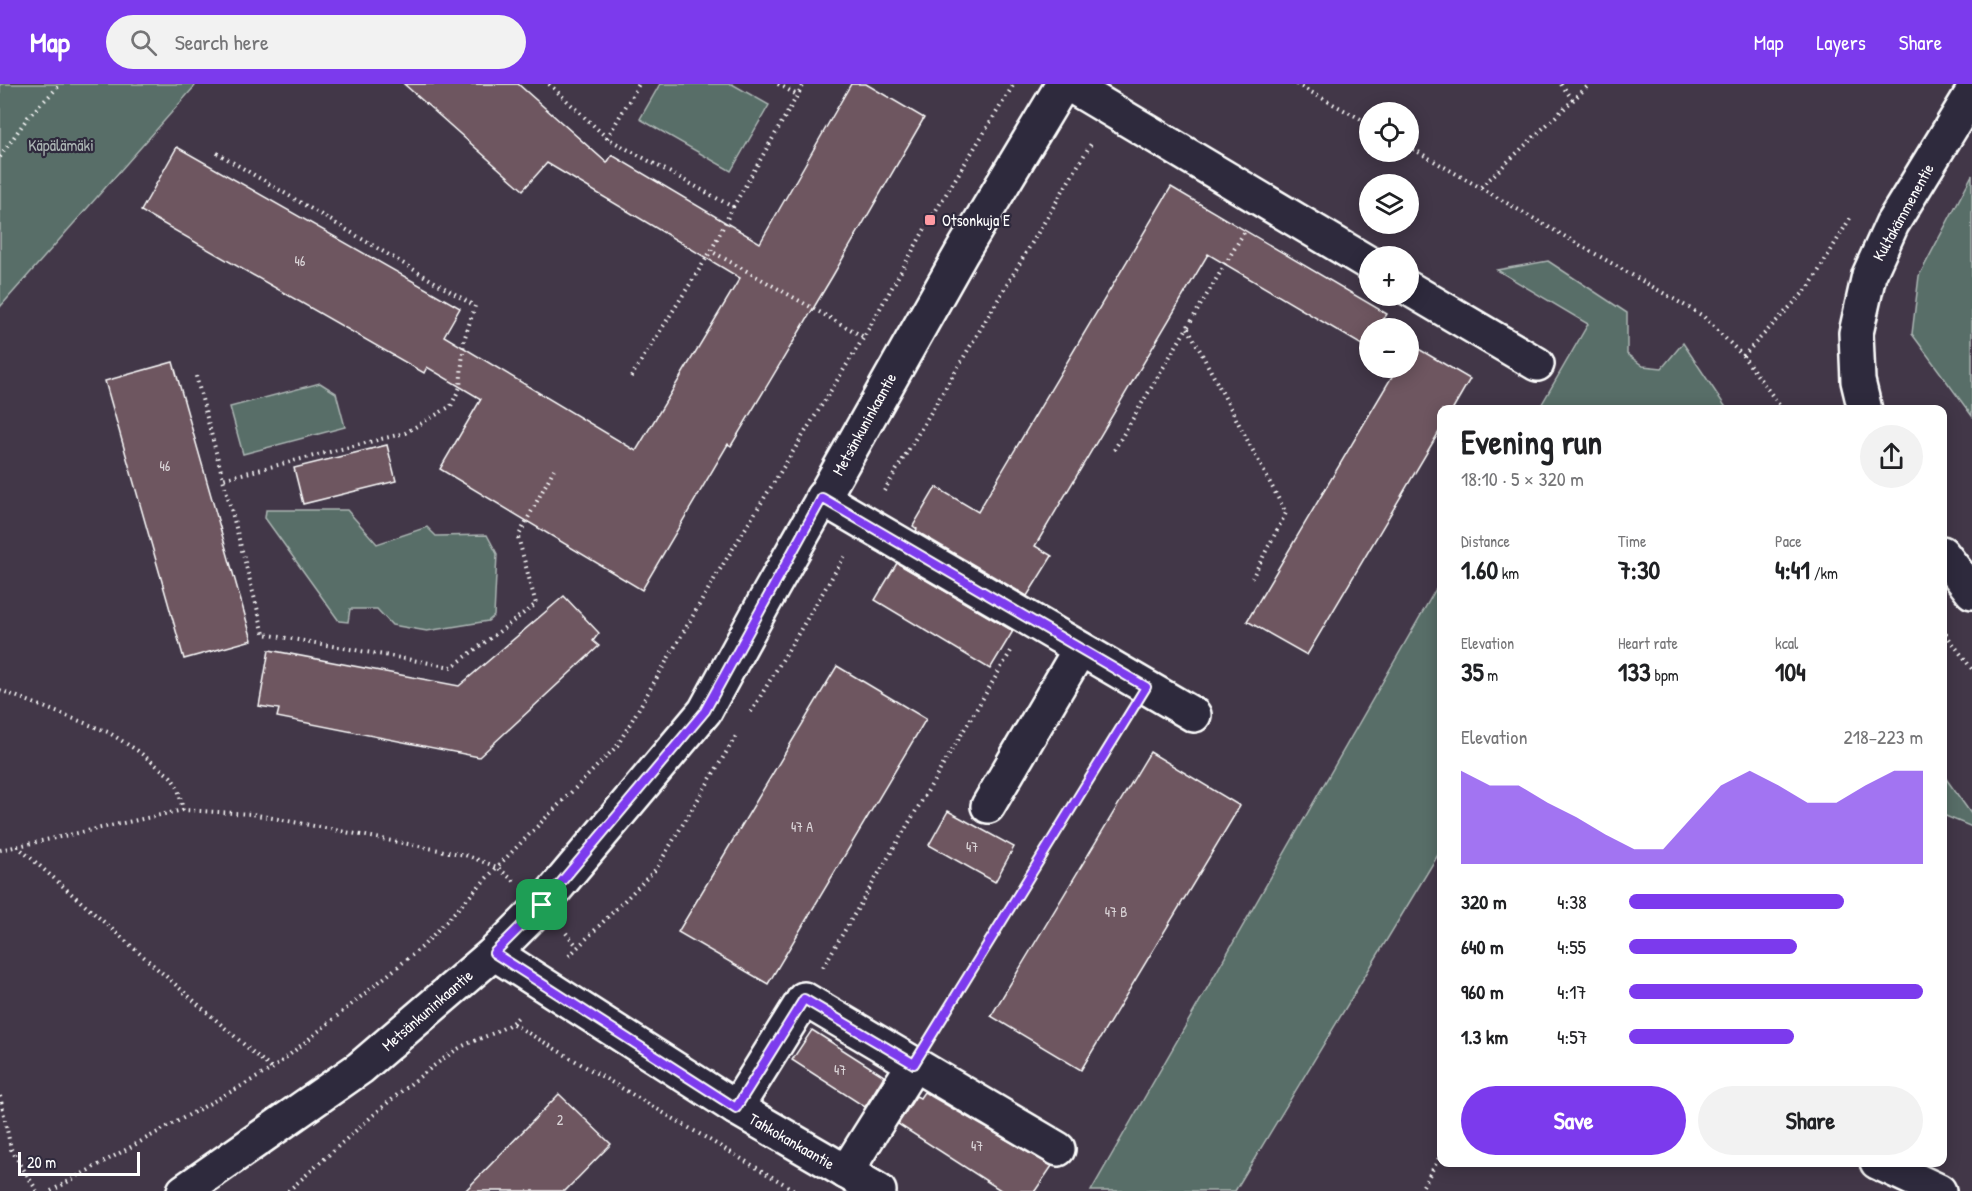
<!DOCTYPE html>
<html lang="en">
<head>
<meta charset="utf-8">
<style>
  body { margin:0; font-family:"Patrick Hand",sans-serif; background:#f2f2f2; color:#202124; height:100vh; display:flex; flex-direction:column; font-size:22px; white-space:nowrap }
  * { box-sizing:border-box; margin:0 }
  p { font-size:20px; color:#757577 }
  .icon { flex:none; width:33px; height:33px; fill:none; stroke:currentColor; stroke-width:2; stroke-linecap:round; stroke-linejoin:round }
  .map { position:relative; flex:1; overflow:hidden }
  .side { position:absolute; left:1437px; top:321px; width:510px; height:762px; display:flex; flex-direction:column; background:#fff; border-radius:12px; box-shadow:0 3px 15px #0003 }
  .side>* { flex:none }
  .controls { position:absolute; left:1359px; top:18px; display:grid; gap:12px }
  .controls a { display:grid; place-items:center; width:60px; height:60px; border-radius:50%; background:#fff; box-shadow:0 3px 15px #0003; font-size:30px }
  .scale { position:absolute; left:18px; bottom:15px; width:122px; box-sizing:border-box; padding-left:6px; border:3px solid #fff; border-top:0; font-size:16px; line-height:21px; white-space:nowrap; color:#fff; -webkit-text-stroke:4px #2f2a3d; paint-order:stroke }
  .pin { position:absolute; display:grid; place-items:center; width:51px; height:51px; color:#fff; margin:-26px; border-radius:12px; box-shadow:0 3px 9px #0006 }
  .round { display:grid; place-items:center; flex:none; width:63px; height:63px; border-radius:32px; background:#f2f2f2 }
  .overview { display:flex; align-items:center; justify-content:space-between; height:102px; padding:0 24px }
  h1 { font-size:33px; font-weight:800; line-height:45px }
  .stats { display:grid; grid-template-columns:repeat(3,1fr); gap:9px; height:102px; padding:6px 24px }
  .stats div { display:grid; align-content:center }
  .stats b { font-size:26px; font-weight:800 }
  .stats small { font-size:16px; font-weight:400 }
  .stats p { font-size:16px }
  .chart { height:168px; padding:12px 24px }
  .chart p { display:flex; justify-content:space-between }
  .chart svg { width:100%; height:108px; margin-top:6px; fill:#7c3aed; opacity:.7 }
  .action { display:flex; gap:12px; margin-top:auto; padding:12px 24px }
  .action a { flex:1; height:69px; border-radius:36px; background:#7c3aed; color:#fff; font-size:24px; font-weight:800; line-height:69px; text-align:center }
  .action a+a { background:#f2f2f2; color:#202124 }
  ul { padding:0 24px; list-style:none; font-size:20px }
  li { display:grid; grid-template-columns:96px 72px 1fr; align-items:center; height:45px }
  li i { height:15px; border-radius:8px; background:#7c3aed }
  header { display:flex; align-items:center; gap:36px; box-sizing:border-box; height:84px; padding:0 30px; background:#7c3aed; color:#fff }
  header strong { font-size:28px }
  nav { display:flex; gap:33px; margin-inline-start:auto; font-size:21px }
  .search { width:420px; height:54px; background:#f2f2f2; display:flex; align-items:center; gap:15px; box-sizing:border-box; padding:0 21px; border-radius:33px; color:#757577; font-size:22px }
  .map>svg:first-child { display:block }
  .green { fill:#586e68; stroke:#acb6b4; stroke-width:1.5 }
  .building { fill:#6e5661; stroke:#fff; stroke-width:1.5 }
  .lines { fill:none; stroke-linecap:round; stroke-linejoin:round }
  .minor-casing { stroke:#fff; stroke-width:38 }
  .path { stroke:#fff; stroke-width:4; stroke-dasharray:1.5 4.5; stroke-linecap:butt }
  .minor { stroke:#2f2a3d; stroke-width:33 }
  .route-casing { stroke:#fff; stroke-width:12 }
  .route { stroke:#7c3aed; stroke-width:8 }
  .poi-dot { fill:#ff9aa2; stroke:#2f2a3d; stroke-width:2 }
  .labels { text-anchor:middle; dominant-baseline:central; stroke-width:4.5; stroke-linejoin:round; paint-order:stroke }
  .number-label { font-size:14px; fill:#dbd5d8 }
  .park-label { font-size:16px; fill:#acb6b4; stroke:#2f2a3d }
  .street-label { font-size:16px; fill:#fff; stroke:#2f2a3d }
  .poi-label { font-size:16px; fill:#fff; stroke:#2f2a3d; text-anchor:start }
</style>
</head>
<body>
<header>
<strong>Map</strong>
<div class="search"><svg class="icon" aria-label="search" viewBox="0 0 24 24"><circle cx="10" cy="10" r="6"/><path d="M15 15l6 6"/></svg>Search here</div>
<nav><a>Map</a><a>Layers</a><a>Share</a></nav>
</header>
<div class="map">
<svg width="1972" height="1107" viewBox="0 0 1972 1107">
  <rect width="100%" height="100%" fill="#423748"/>
  <filter id="ink" filterUnits="userSpaceOnUse"><feTurbulence type="fractalNoise" baseFrequency=".0167" numOctaves="2"/><feDisplacementMap in="SourceGraphic" scale="12" xChannelSelector="R" yChannelSelector="G"/><feConvolveMatrix kernelMatrix="1 2 1 2 8 2 1 2 1" color-interpolation-filters="sRGB"/></filter>
  <g filter="url(#ink)">
    <g class="green">
      <path d="M0,0H192L195,2L0,223Z"/>
      <path d="M660,0H732L769,21L731,87L640,35Z"/>
      <path d="M1972,91V332L1912,250L1919,192Z"/>
      <path d="M1548,177L1627,229V270L1643,282L1662,284L1683,259L1727,325H1539L1588,240L1497,186Z"/>
      <path d="M320,299L336,309L345,343L243,370L230,323Z"/>
      <path d="M266,426H347L377,460L427,443L436,452L487,451L497,470L494,532L488,537L427,547L392,541L377,525H350L348,538L339,537L265,434Z"/>
      <path d="M1441,496V766L1235,1107H1091Z"/>
      <path d="M1942,689L1972,731V743L1943,731Z"/>
    </g>
    <g class="building">
      <path d="M404,0H518L607,79L612,71L760,159L851,0H866L924,34L832,193L731,362L728,360L642,506L440,385L481,315L427,283L424,289L141,127L177,63L460,224L444,252L636,367L740,194L547,79L523,106Z"/>
      <path d="M1171,103L1387,230L1378,244H1370V259L1367,264L1208,170L1035,462L1052,472L1027,512L916,447L917,445L913,442L936,403L978,428Z"/>
      <path d="M1410,260L1470,295L1452,326H1442V343L1307,571L1247,537L1397,284H1408V263Z"/>
      <path d="M173,278L252,556L184,575L105,297Z"/>
      <path d="M387,361L396,397L303,420L294,384Z"/>
      <path d="M897,479L1013,547L990,585L875,516Z"/>
      <path d="M564,512L599,549L593,557L599,562L479,673L277,633L279,625L259,622L269,566L459,602Z"/>
      <path d="M837,582L926,635L768,900L678,848Z"/>
      <path d="M1150,668L1240,722L1081,986L991,932Z"/>
      <path d="M948,727L1014,763L995,798L929,761Z"/>
      <path d="M812,946L884,992L865,1023L792,976Z"/>
      <path d="M924,1008L1052,1082L1035,1107H1002L898,1040L916,1012L920,1014Z"/>
      <path d="M559,1010L611,1060L565,1107H465Z"/>
    </g>
    <g class="lines">
      <defs>
        <g id="minor">
          <path d="M1068,0L1370,180"/>
          <path d="M1408,204L1537,280"/>
          <path d="M1865,326L1858,297L1856,249L1869,191L1892,140L1972,9"/>
          <path d="M822,414L1194,631"/>
          <path d="M1942,469L1972,508"/>
          <path d="M988,722L1080,565"/>
          <path d="M494,869L736,1024L879,1107"/>
          <path d="M736,1024L804,915L1058,1065"/>
          <path d="M1877,1078L1939,1107"/>
          <path d="M846,1088L914,980"/>
          <path d="M184,1107L360,984L494,869L542,821L705,627L766,515L962,168L1063,0"/>
        </g>
      </defs>
      <use href="#minor" class="minor-casing"/>
      <g class="path">
        <path d="M549,0L607,54L733,123L711,167L864,253"/>
        <path d="M778,0L797,11"/>
        <path d="M1296,0L1370,40"/>
        <path d="M1561,0L1573,16"/>
        <path d="M607,54L639,0"/>
        <path d="M1408,62L1703,232L1743,272L1783,326"/>
        <path d="M217,69L475,222L464,256L460,303L451,322L405,349L222,395"/>
        <path d="M0,73L28,33L61,0"/>
        <path d="M1481,103L1590,0"/>
        <path d="M733,123L804,0"/>
        <path d="M1188,244L1286,429L1252,494"/>
        <path d="M1743,272L1809,203L1852,131"/>
        <path d="M196,292L264,550L452,583L536,520L518,453L554,385"/>
        <path d="M631,293L711,167"/>
        <path d="M1114,366L1245,147"/>
        <path d="M884,407L1092,58"/>
        <path d="M1942,545L1972,585"/>
        <path d="M0,606L108,648L138,667L171,693L178,704L183,726"/>
        <path d="M751,628L846,470"/>
        <path d="M17,762L272,985"/>
        <path d="M0,766L183,726L252,730L465,771L497,783L514,797"/>
        <path d="M566,849L577,862"/>
        <path d="M569,872L656,785L736,652"/>
        <path d="M823,883L1011,567"/>
        <path d="M513,940L796,1107"/>
        <path d="M933,949L1127,633"/>
        <path d="M0,1012L11,1065L37,1107"/>
        <path d="M51,1107L272,985L422,863L497,783L617,662L719,487L864,253L930,136L1014,0"/>
        <path d="M288,1107C342,1060 394,1009 453,968C474,953 503,951 520,931"/>
        <path d="M1420,1107L1442,1069"/>
      </g>
      <use href="#minor" class="minor"/>
    </g>
  </g>
  <g class="lines" filter="url(#ink)">
    <defs>
      <path id="route" d="M822,414L1146,603L914,980L804,915L736,1024L494,869L542,821L705,627Z"/>
    </defs>
    <use href="#route" class="route-casing"/>
    <use href="#route" class="route"/>
  </g>
  <rect class="poi-dot" x="924" y="130" width="12" height="12" rx="3"/>
  <g class="labels">
    <g class="number-label">
      <text x="300" y="176">46</text>
      <text x="165" y="381">46</text>
      <text x="802" y="742">47 A</text>
      <text x="972" y="762">47</text>
      <text x="1116" y="827">47 B</text>
      <text x="840" y="985">47</text>
      <text x="560" y="1035">2</text>
      <text x="977" y="1061">47</text>
    </g>
    <g class="park-label">
      <text x="61" y="61">Käpälämäki</text>
    </g>
    <g class="street-label">
      <text transform="translate(1903 128) rotate(-61)">Kultakämmenentie</text>
      <text transform="translate(864 340) rotate(-61)">Metsänkuninkaantie</text>
      <text transform="translate(427 926) rotate(-41)">Metsänkuninkaantie</text>
      <text transform="translate(792 1057) rotate(30)">Tahkokankaantie</text>
    </g>
    <g class="poi-label">
      <text x="942" y="136">Otsonkuja E</text>
    </g>
  </g>
</svg>
<div class="controls">
<a><svg class="icon" aria-label="locate" viewBox="0 0 24 24"><circle cx="12" cy="12" r="6"/><path d="M12 2v4M12 18v4M2 12h4M18 12h4"/></svg></a>
<a><svg class="icon" aria-label="layers" viewBox="0 0 24 24"><path d="M12 4l9 5-9 5-9-5zM3 14l9 5 9-5"/></svg></a>
<a>+</a>
<a>−</a>
</div>
<div class="scale">20 m</div>
<div class="pin" style="left:542px;top:821px;background:#1e9e55"><svg class="icon" aria-label="arrive" viewBox="0 0 24 24"><path d="M6 21V4h12l-3 4 3 4H6"/></svg></div>
<section class="side">
<div class="overview"><div><h1>Evening run</h1><p>18:10 · 5 × 320 m</p></div><a class="round"><svg class="icon" aria-label="share" viewBox="0 0 24 24"><path d="M12 15V3M7 8l5-5 5 5M5 13v7h14v-7"/></svg></a></div>
<div class="stats">
<div><p>Distance</p><b>1.60<small> km</small></b></div>
<div><p>Time</p><b>7:30</b></div>
<div><p>Pace</p><b>4:41<small> /km</small></b></div>
</div>
<div class="stats">
<div><p>Elevation</p><b>35<small> m</small></b></div>
<div><p>Heart rate</p><b>133<small> bpm</small></b></div>
<div><p>kcal</p><b>104</b></div>
</div>
<div class="chart"><p><span>Elevation</span>218–223 m</p>
<svg viewBox="0 0 160 44" preserveAspectRatio="none"><path d="M0 44V6L10 12L20 12L30 19L40 25L50 32L60 38L70 38L80 25L90 12L100 6L110 12L120 19L130 19L140 12L150 6L160 6V44z"/></svg>
</div>
<ul>
<li><b>320 m</b>4:38<i style="width:73%"></i></li>
<li><b>640 m</b>4:55<i style="width:57%"></i></li>
<li><b>960 m</b>4:17<i style="width:100%"></i></li>
<li><b>1.3 km</b>4:57<i style="width:56%"></i></li>
</ul>
<div class="action"><a>Save</a><a>Share</a></div>
</section>
</div>
</body>
</html>
